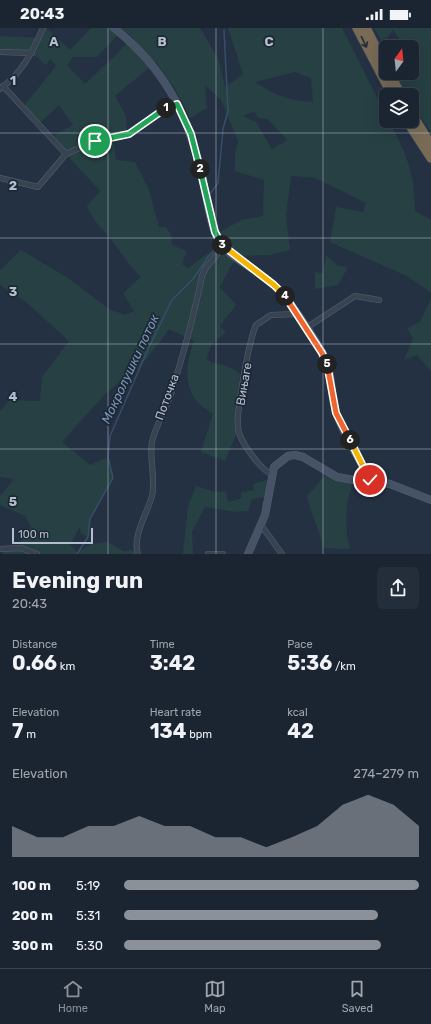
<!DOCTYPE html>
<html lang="en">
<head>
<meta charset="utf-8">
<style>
  body { margin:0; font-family:Rubik,sans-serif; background:#242d3a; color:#f1f3f6; height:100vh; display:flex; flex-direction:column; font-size:15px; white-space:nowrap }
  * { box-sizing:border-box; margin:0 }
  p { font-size:13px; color:#a0a5ac }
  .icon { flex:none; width:22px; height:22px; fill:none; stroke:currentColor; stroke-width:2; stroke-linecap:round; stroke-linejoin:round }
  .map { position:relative; height:526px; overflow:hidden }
  .details { display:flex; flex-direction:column; background:#1b2532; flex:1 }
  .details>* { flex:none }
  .needle { width:26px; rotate:15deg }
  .controls { position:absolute; left:379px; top:12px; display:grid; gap:8px }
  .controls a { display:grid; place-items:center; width:40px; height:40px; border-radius:6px; background:#1b2532; box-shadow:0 4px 16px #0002,0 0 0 1px #39424d; font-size:20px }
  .scale { position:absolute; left:12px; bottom:10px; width:81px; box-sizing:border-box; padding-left:4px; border:2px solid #b5becc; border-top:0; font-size:11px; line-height:14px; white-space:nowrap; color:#b5becc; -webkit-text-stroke:3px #1d2837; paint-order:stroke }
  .pin { position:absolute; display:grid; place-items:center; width:34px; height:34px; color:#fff; margin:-17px; border:2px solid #fff; border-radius:50%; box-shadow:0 1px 4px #0007 }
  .km { position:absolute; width:20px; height:20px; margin:-10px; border-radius:50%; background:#222; color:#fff; font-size:11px; line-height:20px; text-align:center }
  .round { display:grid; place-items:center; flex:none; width:42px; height:42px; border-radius:6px; background:#242d3a }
  .summary { display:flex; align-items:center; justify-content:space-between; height:68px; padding:0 12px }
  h1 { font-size:22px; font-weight:700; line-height:30px }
  .metrics { display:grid; grid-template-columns:repeat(3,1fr); gap:6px; height:68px; padding:4px 12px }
  .metrics div { display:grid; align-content:center }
  .metrics b { font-size:20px; font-weight:700 }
  .metrics small { font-size:11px; font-weight:400 }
  .metrics p { font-size:11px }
  .chart { height:112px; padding:8px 12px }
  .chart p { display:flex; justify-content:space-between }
  .chart svg { width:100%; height:72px; margin-top:4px; fill:#8c9099; opacity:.7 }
  ul { padding:0 12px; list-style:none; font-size:13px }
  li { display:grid; grid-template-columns:64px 48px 1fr; align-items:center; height:30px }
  li i { height:10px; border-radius:5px; background:#8c9099 }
  .status { display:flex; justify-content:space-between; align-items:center; height:28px; padding:0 20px; background:#1b2532; direction:ltr }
  .status svg { height:11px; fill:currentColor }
  .dock { display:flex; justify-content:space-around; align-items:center; height:56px; border-top:1px solid #39424d; background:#1b2532; font-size:11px; color:#a0a5ac }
  .dock a { display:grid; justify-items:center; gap:2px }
  .dock .selected { color:#8c9099 }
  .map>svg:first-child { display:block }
  .green { fill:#264043; fill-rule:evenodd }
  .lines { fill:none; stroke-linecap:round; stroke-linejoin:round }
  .stream { stroke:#374d6a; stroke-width:1.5 }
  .street-casing { stroke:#56616f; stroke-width:6 }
  .secondary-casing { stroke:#56616f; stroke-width:8 }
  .highway-casing { stroke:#434e5c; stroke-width:10 }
  .street { stroke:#384352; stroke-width:5 }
  .secondary { stroke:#465265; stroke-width:7 }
  .highway { stroke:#786a55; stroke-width:9 }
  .oneway { stroke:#222b38 }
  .split-1-casing { stroke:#fff; stroke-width:8 }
  .split-2-casing { stroke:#fff; stroke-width:8 }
  .split-3-casing { stroke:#fff; stroke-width:8 }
  .split-4-casing { stroke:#fff; stroke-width:8 }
  .split-5-casing { stroke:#fff; stroke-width:8 }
  .split-6-casing { stroke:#fff; stroke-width:8 }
  .split-7-casing { stroke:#fff; stroke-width:8 }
  .split-1 { stroke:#22a559; stroke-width:5 }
  .split-2 { stroke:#22a559; stroke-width:5 }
  .split-3 { stroke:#22a559; stroke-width:5 }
  .split-4 { stroke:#f5b400; stroke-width:5 }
  .split-5 { stroke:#f0652b; stroke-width:5 }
  .split-6 { stroke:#f0652b; stroke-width:5 }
  .split-7 { stroke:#f5b400; stroke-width:5 }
  .grid { fill:none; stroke:#b5becc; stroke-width:1; stroke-opacity:0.55 }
  .labels { text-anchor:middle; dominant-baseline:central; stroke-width:3.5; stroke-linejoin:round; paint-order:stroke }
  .street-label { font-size:12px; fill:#b5becc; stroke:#1d2837 }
  .water-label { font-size:13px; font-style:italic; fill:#7b95b5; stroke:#1d2837 }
  .grid-label { font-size:13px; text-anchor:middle; font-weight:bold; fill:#b5becc; stroke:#1d2837; stroke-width:3.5; stroke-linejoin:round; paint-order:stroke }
</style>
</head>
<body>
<div class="status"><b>20:43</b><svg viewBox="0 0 49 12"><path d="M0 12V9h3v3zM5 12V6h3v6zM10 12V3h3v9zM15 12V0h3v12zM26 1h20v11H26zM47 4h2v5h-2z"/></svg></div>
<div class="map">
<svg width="431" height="526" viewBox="0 0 431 526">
  <rect width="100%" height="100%" fill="#243142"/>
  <g class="green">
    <path d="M43,0H46L70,22L91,0H114L120,5L97,29H73L67,37L85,56L133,10L121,0H200L218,30L225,59L243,46L228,0H342L386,87V93H389C406,125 415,145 415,183L431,192V265L409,249L330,214L336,179L363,184L366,175L315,150L291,148L286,188L290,222L270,227L240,228L231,238L220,259L236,277L220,298L226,304L212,316L206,332C219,337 231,337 240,346L236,407L225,433L201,424L213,386C207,382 199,377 195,371C183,353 187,332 194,313L169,301L160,314L137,342L107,364L62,414L90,437L108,429L113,450L90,491L88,509L81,505L80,498L70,517L77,524L91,516L108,514L123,523L137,522L138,526H3V521L21,520V512L31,499L25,488L0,477V468L14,451L0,449V383L10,372L40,373L42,349L69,313L26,274L0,257V242L21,222L68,250L109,281L125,287L134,283L123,265L141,249C130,238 123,228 114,215C103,200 94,196 87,178L100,163L66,126L113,109L116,132L135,134L149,162L159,199H166L171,207L172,217L187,223L182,236L188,240L215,220L220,204L241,192L263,188L264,152L235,143V126L238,113L221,72L205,57L207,80L190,90L175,61L156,34L115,68L126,88L127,102L94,112L67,124L54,108L73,97L59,77L39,96L23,79L56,38L50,31L46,37L32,25L0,24V8L38,10ZM295,44L311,50L313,74C291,73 273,67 255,54ZM254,84L259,90L268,91L287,112L272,121L256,94L243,88Z"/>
    <path d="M374,0H431V104L412,77V67H406L394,45H412V19H401L402,15L393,2L383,16Z"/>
    <path d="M326,227L337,237L347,239V241L338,257L315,261V244L323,245Z"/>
    <path d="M431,271V343L417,327L404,332L413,310L407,300L420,294Z"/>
    <path d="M327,445L354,452C345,474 344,498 350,521L323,520C320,502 311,486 307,468Z"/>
    <path d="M267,452L265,469L252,471L248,483L237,484L205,479L192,504L193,526H183L188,478L196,458L212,463L226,464L228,474L242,470L241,465L254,462L253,456Z"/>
  </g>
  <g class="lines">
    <g class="stream">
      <path d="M210,166L218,155L223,101L228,83L224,2"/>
      <path d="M77,526L88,509L90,491L113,450L108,429L110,408L149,319L172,272L193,251L208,229L217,220"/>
    </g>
    <defs>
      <g id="street">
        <path d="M0,24L32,25"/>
        <path d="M3,58L66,126"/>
        <path d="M0,61C22,45 32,25 43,0"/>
        <path d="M0,150L38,159L66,126L95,113L129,106L163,82L177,76"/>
        <path d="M306,300L355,268L379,272"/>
        <path d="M272,446C261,443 239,412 238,400C236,384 249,312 256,297L271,287L297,286"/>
        <path d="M261,497L282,526"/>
        <path d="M0,521L21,520L37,526"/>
        <path d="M138,526C132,508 147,486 152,468C156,451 149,431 152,414C156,396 166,382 171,366C183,327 194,288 202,248L205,241L223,219"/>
        <path d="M208,526H223"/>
      </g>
      <g id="secondary">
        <path d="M114,0C165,41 187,85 202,147C206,165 209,193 217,209C224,225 243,234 257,244C270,253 281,262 290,275C300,289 323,322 328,337C332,352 331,369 336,384C344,408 359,430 370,452"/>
        <path d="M248,526L265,487L274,439L288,428L295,427L303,429L337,449L354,452L376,453L390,456L431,472"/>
      </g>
      <g id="highway">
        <path d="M357,0L392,67"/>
        <path d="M366,0L386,39"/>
        <path d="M389,45L401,67"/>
        <path d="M412,86L431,117"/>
        <path d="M407,93L431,130"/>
      </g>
    </defs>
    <use href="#street" class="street-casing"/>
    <use href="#secondary" class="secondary-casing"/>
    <use href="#highway" class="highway-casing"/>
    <use href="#street" class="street"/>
    <use href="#secondary" class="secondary"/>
    <use href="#highway" class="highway"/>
  </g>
  <defs><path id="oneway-shaft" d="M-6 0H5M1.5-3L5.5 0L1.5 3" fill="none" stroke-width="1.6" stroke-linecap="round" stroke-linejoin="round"/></defs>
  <use class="oneway" href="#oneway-shaft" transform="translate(364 14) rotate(64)"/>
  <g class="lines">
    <defs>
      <path id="split-1" d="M95,113L129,106L166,80"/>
      <path id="split-2" d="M166,80L177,76L191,106L200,141"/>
      <path id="split-3" d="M200,141L215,204L222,217"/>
      <path id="split-4" d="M222,217L274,257L285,268"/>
      <path id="split-5" d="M285,268L322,325L327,336"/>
      <path id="split-6" d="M327,336L336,385L350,412"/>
      <path id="split-7" d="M350,412L370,452"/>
    </defs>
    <use href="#split-1" class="split-1-casing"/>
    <use href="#split-2" class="split-2-casing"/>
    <use href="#split-3" class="split-3-casing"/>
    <use href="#split-4" class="split-4-casing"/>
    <use href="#split-5" class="split-5-casing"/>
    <use href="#split-6" class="split-6-casing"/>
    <use href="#split-7" class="split-7-casing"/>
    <use href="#split-1" class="split-1"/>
    <use href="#split-2" class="split-2"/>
    <use href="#split-3" class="split-3"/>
    <use href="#split-4" class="split-4"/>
    <use href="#split-5" class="split-5"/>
    <use href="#split-6" class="split-6"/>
    <use href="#split-7" class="split-7"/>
  </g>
  <path class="grid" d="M108,0V526M216,0V526M323,0V526M0,105H431M0,210H431M0,316H431M0,421H431"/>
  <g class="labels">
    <g class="street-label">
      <text transform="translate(244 356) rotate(-80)">Вињаге</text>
      <text transform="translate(167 369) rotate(-70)">Поточка</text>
    </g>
    <g class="water-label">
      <text transform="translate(130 341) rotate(-65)">Мокролушки поток</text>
    </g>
  </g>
  <g class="grid-label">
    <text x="54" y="18">A</text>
    <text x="162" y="18">B</text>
    <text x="269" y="18">C</text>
    <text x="13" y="57">1</text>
    <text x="13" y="162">2</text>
    <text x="13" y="268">3</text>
    <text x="13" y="373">4</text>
    <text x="13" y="478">5</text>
  </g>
</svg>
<div class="controls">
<a><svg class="needle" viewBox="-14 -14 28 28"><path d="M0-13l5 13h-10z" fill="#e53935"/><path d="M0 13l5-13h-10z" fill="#a0a5ac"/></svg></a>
<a><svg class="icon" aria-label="layers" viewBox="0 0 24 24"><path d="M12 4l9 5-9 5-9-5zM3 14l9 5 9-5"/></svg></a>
</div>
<div class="scale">100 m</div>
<div class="pin" style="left:95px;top:113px;background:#1e9e55"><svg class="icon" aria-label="arrive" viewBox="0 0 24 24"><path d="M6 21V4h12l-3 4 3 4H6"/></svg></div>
<div class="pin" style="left:370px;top:452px;background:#d93025"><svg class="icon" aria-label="check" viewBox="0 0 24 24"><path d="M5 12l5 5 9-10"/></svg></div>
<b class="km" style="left:166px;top:80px">1</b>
<b class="km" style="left:200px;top:141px">2</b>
<b class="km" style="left:222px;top:217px">3</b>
<b class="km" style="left:285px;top:268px">4</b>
<b class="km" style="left:327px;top:336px">5</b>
<b class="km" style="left:350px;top:412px">6</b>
</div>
<section class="details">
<div class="summary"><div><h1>Evening run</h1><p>20:43</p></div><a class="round"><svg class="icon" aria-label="share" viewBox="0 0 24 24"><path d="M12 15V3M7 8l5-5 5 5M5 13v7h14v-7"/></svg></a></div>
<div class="metrics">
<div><p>Distance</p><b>0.66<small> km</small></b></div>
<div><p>Time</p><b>3:42</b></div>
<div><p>Pace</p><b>5:36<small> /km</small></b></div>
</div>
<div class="metrics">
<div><p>Elevation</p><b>7<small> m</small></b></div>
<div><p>Heart rate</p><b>134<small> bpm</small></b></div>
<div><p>kcal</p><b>42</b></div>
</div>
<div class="chart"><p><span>Elevation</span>274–279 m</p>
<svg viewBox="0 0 160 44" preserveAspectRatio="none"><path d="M0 44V25L10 32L20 32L30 25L40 25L50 19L60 25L70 25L80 32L90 32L100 38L110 32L120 25L130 12L140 6L150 12L160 25V44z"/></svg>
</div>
<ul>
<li><b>100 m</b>5:19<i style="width:100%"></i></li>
<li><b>200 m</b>5:31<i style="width:86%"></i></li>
<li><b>300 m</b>5:30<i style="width:87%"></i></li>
</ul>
</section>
<nav class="dock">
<a class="selected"><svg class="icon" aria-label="home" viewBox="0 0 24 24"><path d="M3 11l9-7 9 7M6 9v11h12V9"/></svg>Home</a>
<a><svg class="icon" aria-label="map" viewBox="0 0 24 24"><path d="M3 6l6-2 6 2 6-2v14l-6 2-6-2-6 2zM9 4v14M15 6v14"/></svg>Map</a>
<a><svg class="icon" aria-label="saved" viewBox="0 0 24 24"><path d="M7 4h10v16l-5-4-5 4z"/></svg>Saved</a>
</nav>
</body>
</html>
